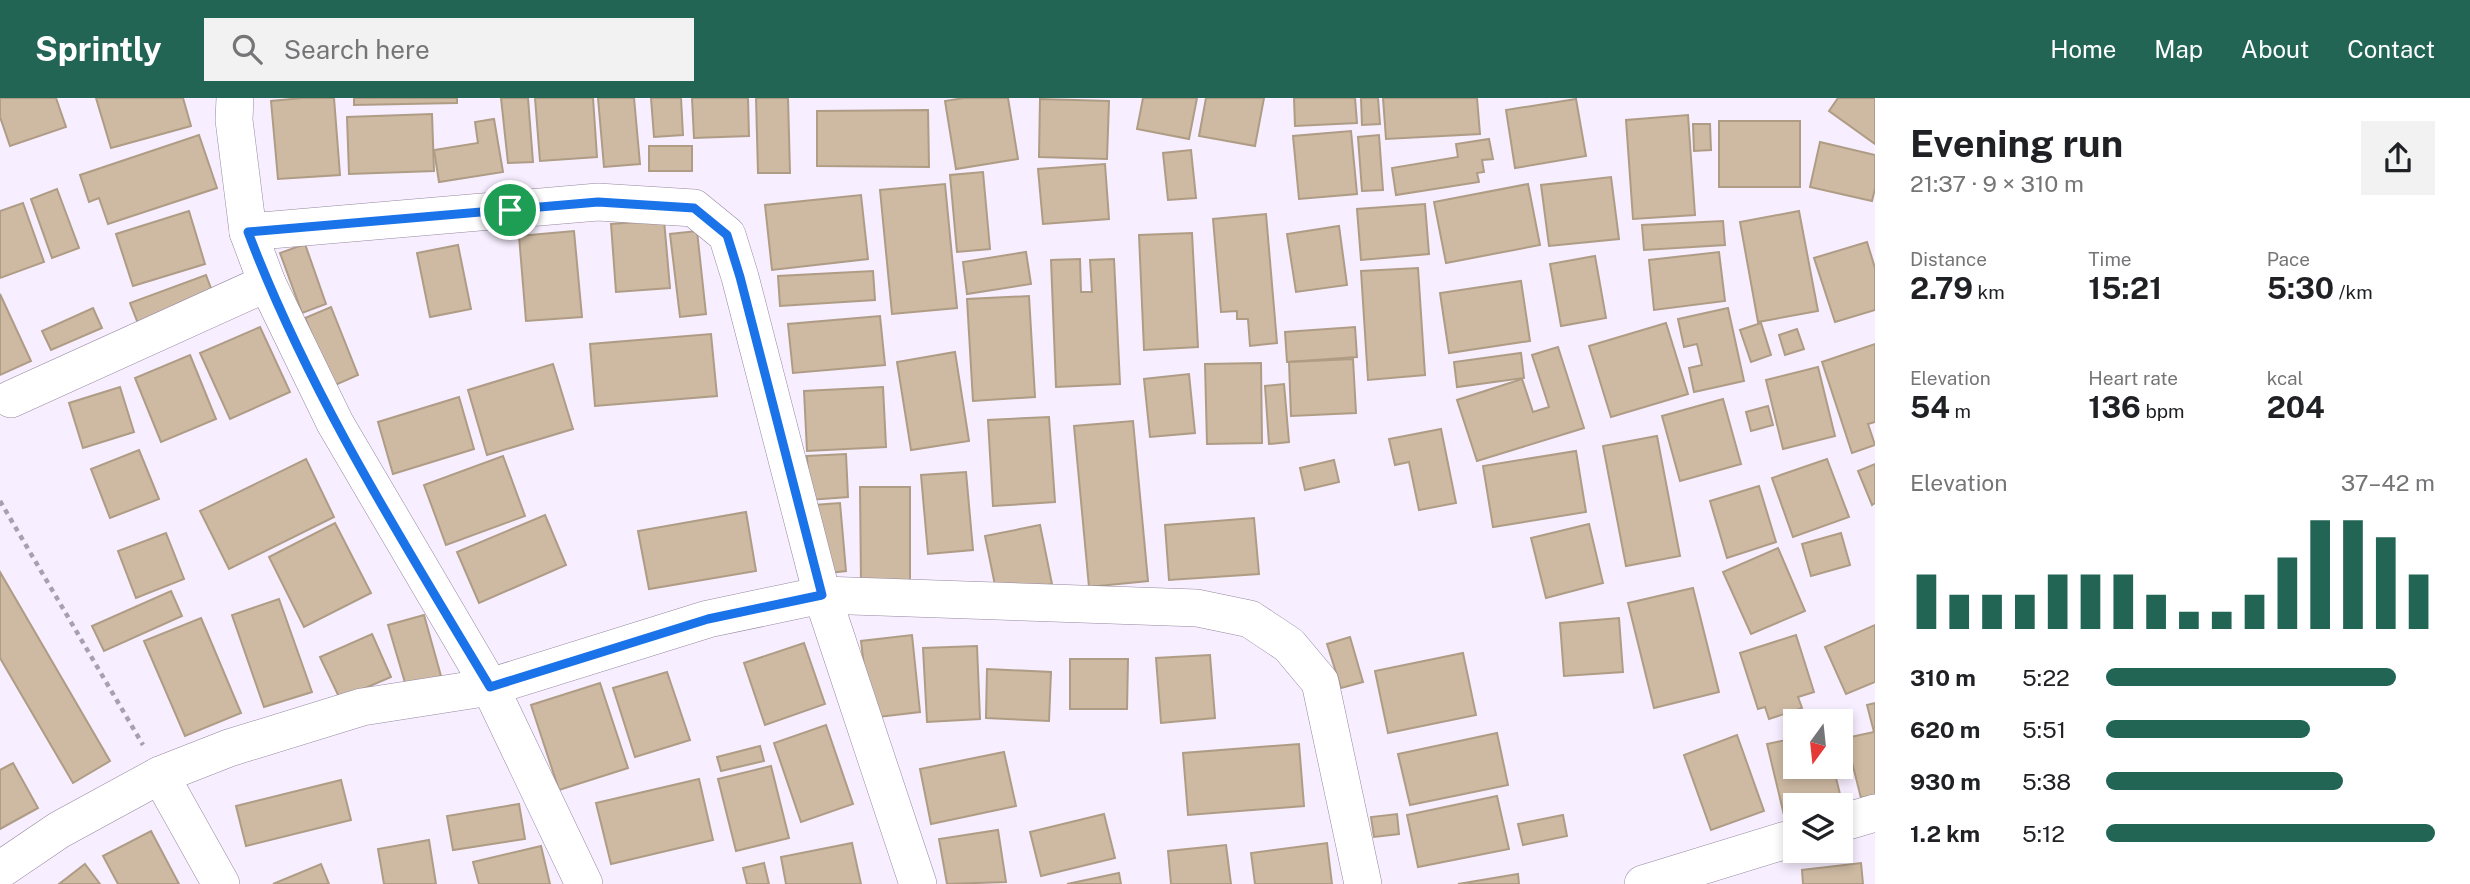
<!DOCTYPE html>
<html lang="en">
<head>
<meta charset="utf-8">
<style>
  body { margin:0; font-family:"Public Sans",sans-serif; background:#f2f2f2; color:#202124; height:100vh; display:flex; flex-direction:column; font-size:26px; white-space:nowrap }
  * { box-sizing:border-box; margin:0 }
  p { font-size:23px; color:#757577 }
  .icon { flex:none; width:38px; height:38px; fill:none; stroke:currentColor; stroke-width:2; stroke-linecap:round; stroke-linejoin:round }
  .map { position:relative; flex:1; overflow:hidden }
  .drawer { display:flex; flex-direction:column; background:#fff; width:595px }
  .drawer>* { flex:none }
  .needle { width:46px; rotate:195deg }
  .fabs { position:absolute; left:1783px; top:611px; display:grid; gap:14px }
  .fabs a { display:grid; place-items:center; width:70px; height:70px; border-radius:0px; background:#fff; box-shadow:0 4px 10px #0003; font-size:35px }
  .pin { position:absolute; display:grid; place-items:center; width:60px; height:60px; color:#fff; margin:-30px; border:4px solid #fff; border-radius:50%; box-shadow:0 2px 7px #0007 }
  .round { display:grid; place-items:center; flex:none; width:74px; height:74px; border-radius:0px; background:#f2f2f2 }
  .headline { display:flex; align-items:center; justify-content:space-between; height:119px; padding:0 35px }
  h1 { font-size:38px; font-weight:700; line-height:52px }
  .stats { display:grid; grid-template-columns:repeat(3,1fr); gap:10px; height:119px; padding:7px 35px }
  .stats div { display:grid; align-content:center }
  .stats b { font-size:30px; font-weight:700 }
  .stats small { font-size:19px; font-weight:400 }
  .stats p { font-size:19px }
  .chart { height:196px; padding:14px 35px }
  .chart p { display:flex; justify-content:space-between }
  .chart svg { width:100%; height:126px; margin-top:7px; stroke:#236555; stroke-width:6 }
  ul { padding:0 35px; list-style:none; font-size:23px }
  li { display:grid; grid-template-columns:112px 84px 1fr; align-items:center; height:52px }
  li i { height:18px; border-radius:9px; background:#236555 }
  header { display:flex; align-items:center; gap:42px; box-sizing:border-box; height:98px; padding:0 35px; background:#236555; color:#fff }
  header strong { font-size:33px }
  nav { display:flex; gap:38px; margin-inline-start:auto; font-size:24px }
  .search { width:490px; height:63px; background:#f2f2f2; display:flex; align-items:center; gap:18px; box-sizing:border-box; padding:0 24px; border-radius:0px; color:#757577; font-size:26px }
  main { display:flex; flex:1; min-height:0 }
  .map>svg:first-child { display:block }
  .building { fill:#cebaa3; stroke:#af9c85; stroke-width:2 }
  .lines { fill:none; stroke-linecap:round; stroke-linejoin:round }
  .minor-casing { stroke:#9688a0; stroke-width:38 }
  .path { stroke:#a8a0af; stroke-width:4.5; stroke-dasharray:5 5; stroke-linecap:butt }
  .minor { stroke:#fff; stroke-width:37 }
  .route-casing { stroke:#fff; stroke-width:14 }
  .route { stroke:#1a73e8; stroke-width:9 }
</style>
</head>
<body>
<header>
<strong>Sprintly</strong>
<div class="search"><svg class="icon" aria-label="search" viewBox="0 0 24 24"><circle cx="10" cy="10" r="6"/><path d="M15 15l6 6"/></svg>Search here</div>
<nav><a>Home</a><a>Map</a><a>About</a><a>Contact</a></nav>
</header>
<main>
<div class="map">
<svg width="1875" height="786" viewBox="0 0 1875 786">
  <rect width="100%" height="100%" fill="#f7eeff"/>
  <g class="building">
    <path d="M0,0H56L66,29L10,48L0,19Z"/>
    <path d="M96,0H183L191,28L111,50Z"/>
    <path d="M302,0H334L340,77L278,81L271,3Z"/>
    <path d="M354,0H457V5L354,7Z"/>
    <path d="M501,0H528L533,64L508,65Z"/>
    <path d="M535,0H593L597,59L540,63Z"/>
    <path d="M598,0H634L640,66L604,69Z"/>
    <path d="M651,0H681L683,37L654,39Z"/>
    <path d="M692,0H748L749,38L694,40Z"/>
    <path d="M756,0H788L790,75H758Z"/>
    <path d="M964,0H1008L1018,61L956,71L945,3Z"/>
    <path d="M1143,0H1197L1189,41L1137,31Z"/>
    <path d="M1206,0H1264L1255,48L1199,38Z"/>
    <path d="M1294,0H1355L1357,25L1295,28Z"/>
    <path d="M1361,0H1378L1380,26L1362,27Z"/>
    <path d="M1383,0H1477L1480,36L1386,41Z"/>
    <path d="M1838,0H1875V46L1829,13Z"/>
    <path d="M1040,1L1109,3L1107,61L1039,59Z"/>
    <path d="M1576,1L1586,58L1515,70L1506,12Z"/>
    <path d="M928,12L929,69L817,68V13Z"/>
    <path d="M432,16L434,73L349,76L347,19Z"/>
    <path d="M1688,17L1695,117L1633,121L1626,22Z"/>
    <path d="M494,21L503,74L439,84L434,52L478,45L475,24Z"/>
    <rect x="1719" y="23" width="81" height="66"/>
    <path d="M1693,26H1710L1711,52L1694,53Z"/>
    <path d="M1351,33L1357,96L1299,101L1293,38Z"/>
    <path d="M199,37L217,90L108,126L99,100L89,104L80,77Z"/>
    <path d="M1379,37L1383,92L1362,93L1358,39Z"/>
    <path d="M1489,41L1493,61L1482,62L1484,74L1477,75L1479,84L1396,97L1392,70L1458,59L1456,46Z"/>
    <path d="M1820,44L1875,57V91L1872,103L1810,89Z"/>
    <rect x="649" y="48" width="43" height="25"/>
    <path d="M1191,52L1196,100L1168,102L1163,55Z"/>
    <path d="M1105,66L1109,121L1043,126L1038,71Z"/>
    <path d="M983,74L990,151L957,154L950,77Z"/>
    <path d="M1611,79L1619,141L1549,148L1541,87Z"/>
    <path d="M945,86L957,210L892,216L880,92Z"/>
    <path d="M1528,86L1540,147L1446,165L1434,104Z"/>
    <path d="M57,91L79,150L52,160L31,101Z"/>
    <path d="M861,97L868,161L772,172L765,107Z"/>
    <path d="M23,105L44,164L0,180V113Z"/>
    <path d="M1425,106L1429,156L1361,162L1357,111Z"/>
    <path d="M189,113L205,166L133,188L116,136Z"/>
    <path d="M1799,113L1818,213L1758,224L1740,124Z"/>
    <path d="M1266,116L1277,245L1250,248L1248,221H1237V213L1221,214L1213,121Z"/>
    <path d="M664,122L670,190L616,194L611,126Z"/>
    <path d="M1723,123L1725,147L1644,152L1642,127Z"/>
    <path d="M1339,128L1347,187L1296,194L1287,136Z"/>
    <path d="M574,133L582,219L526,223L519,138Z"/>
    <path d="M697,133L706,216L680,219L670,136Z"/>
    <path d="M1192,135L1198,249L1144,252L1139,137Z"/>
    <path d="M1867,144L1875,170V212L1835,224L1814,160Z"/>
    <path d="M305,146L326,206L302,215L280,155Z"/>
    <path d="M458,147L471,211L430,219L417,155Z"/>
    <path d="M1026,154L1031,186L967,196L963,164Z"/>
    <path d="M1719,154L1725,203L1654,212L1649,162Z"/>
    <path d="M1595,158L1606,220L1561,228L1550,166Z"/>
    <path d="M1080,161L1081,194H1092L1090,162L1114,161L1120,286L1056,289L1051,162Z"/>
    <path d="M1418,170L1425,277L1368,282L1361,173Z"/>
    <path d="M873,173L875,202L780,208L778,178Z"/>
    <path d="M206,177L215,201L139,228L130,205Z"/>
    <path d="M1521,183L1530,243L1449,255L1440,195Z"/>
    <path d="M0,196L31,263L0,277Z"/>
    <path d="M1029,198L1035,299L973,303L967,201Z"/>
    <path d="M331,209L358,277L333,288L305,220Z"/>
    <path d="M93,210L102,230L51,252L42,233Z"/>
    <path d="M1728,210L1744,283L1694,294L1689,270L1702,267L1697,246L1684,249L1678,221Z"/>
    <path d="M880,218L885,267L793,275L788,226Z"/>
    <path d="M1666,225L1688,296L1611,319L1589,248Z"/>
    <path d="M1761,225L1771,257L1751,264L1740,232Z"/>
    <path d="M260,229L290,294L230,321L200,255Z"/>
    <path d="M1355,229L1357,259L1287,264L1285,234Z"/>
    <path d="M1797,231L1804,251L1785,257L1779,237Z"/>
    <path d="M711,236L717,298L595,308L590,246Z"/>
    <path d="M1875,246V324L1868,326L1875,347L1852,355L1822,264Z"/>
    <path d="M1558,249L1584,330L1477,363L1457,302L1522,281L1533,314L1549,309L1532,257Z"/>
    <path d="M955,254L969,343L911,352L897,264Z"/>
    <path d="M1521,255L1524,280L1457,289L1454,264Z"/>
    <path d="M190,257L216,321L161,344L135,280Z"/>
    <path d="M1353,261L1356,315L1291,318L1289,264Z"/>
    <path d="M1261,265L1262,345L1207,346L1205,266Z"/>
    <path d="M553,266L573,331L487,357L468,292Z"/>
    <path d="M1818,269L1835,338L1783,351L1766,282Z"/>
    <path d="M1189,276L1195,335L1150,339L1144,281Z"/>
    <path d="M1284,286L1289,344L1269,346L1265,288Z"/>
    <path d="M120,289L134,334L83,350L69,305Z"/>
    <path d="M883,289L886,349L807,353L804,293Z"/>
    <path d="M459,299L474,351L393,376L378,324Z"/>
    <path d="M1723,301L1741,366L1680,383L1662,318Z"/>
    <path d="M1768,308L1773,327L1751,333L1746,314Z"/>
    <path d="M1049,319L1055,404L993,408L988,322Z"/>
    <path d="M1133,323L1148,483L1089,489L1074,328Z"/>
    <path d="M1441,331L1456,405L1419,412L1409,364L1395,367L1389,341Z"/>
    <path d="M1657,338L1680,458L1626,468L1603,348Z"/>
    <path d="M139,352L159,401L110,420L91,371Z"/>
    <path d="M1576,353L1586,414L1493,429L1483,368Z"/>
    <path d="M846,356L848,399L809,402L807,358Z"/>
    <path d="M503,358L525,418L446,447L424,387Z"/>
    <path d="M306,361L334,419L229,471L200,413Z"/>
    <path d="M1827,361L1849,419L1793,439L1772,380Z"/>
    <path d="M1334,362L1339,384L1305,392L1300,370Z"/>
    <path d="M1875,366V405L1872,407L1858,373Z"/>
    <path d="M966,374L973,452L928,456L921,377Z"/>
    <path d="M1759,388L1776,444L1727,460L1710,403Z"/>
    <path d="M860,389H910V484H861Z"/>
    <path d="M840,405L846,473L820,476L814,407Z"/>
    <path d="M746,414L756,473L649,491L638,433Z"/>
    <path d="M545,417L566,467L479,505L457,454Z"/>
    <path d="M1254,420L1259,476L1169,482L1165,427Z"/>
    <path d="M335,425L371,495L304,529L269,459Z"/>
    <path d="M1589,426L1603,485L1546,500L1531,440Z"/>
    <path d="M1040,427L1052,486L997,497L985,438Z"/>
    <path d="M166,435L184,481L136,500L118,453Z"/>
    <path d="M1841,435L1850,467L1811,478L1802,446Z"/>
    <path d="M1778,450L1805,513L1751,536L1723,474Z"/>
    <path d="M0,474L110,663L73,685L0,560Z"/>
    <path d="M1693,490L1719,594L1654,610L1628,505Z"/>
    <path d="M171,493L182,518L104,553L92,528Z"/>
    <path d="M279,501L312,594L264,609L232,517Z"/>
    <path d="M424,517L441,578L406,588L388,527Z"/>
    <path d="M201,520L241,615L185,638L144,543Z"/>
    <path d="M1619,520L1623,574L1564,578L1560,525Z"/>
    <path d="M1875,527V584L1846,596L1825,549Z"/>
    <path d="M372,536L391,579L340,601L320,559Z"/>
    <path d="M912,537L920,614L870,620L861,543Z"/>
    <path d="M1796,537L1814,594L1798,599L1802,610L1769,621L1765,609L1758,611L1740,555Z"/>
    <path d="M1350,539L1363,584L1341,590L1327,546Z"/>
    <path d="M804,545L825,606L765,627L744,565Z"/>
    <path d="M977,548L980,621L927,624L923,550Z"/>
    <path d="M1463,555L1476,617L1388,635L1375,573Z"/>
    <path d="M1210,557L1215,620L1161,625L1156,560Z"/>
    <path d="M1070,561H1128L1127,611H1070Z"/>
    <path d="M987,571L1051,574L1049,623L986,620Z"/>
    <path d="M667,574L690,642L635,659L613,590Z"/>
    <path d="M600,585L628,670L559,692L531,607Z"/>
    <path d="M1875,605V697L1861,700L1846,640L1874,634L1867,607Z"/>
    <path d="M826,627L853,706L801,724L774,645Z"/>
    <path d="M1497,635L1508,687L1410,707L1398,656Z"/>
    <path d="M1737,637L1764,713L1711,732L1684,657Z"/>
    <path d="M1796,640V668H1833L1842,704L1829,707H1796V715L1784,717L1767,646Z"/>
    <path d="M1299,646L1304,708L1188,717L1183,655Z"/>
    <path d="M760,648L764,663L721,673L717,659Z"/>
    <path d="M1004,654L1016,708L931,726L920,671Z"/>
    <path d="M13,665L38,710L0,731V672Z"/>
    <path d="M771,668L789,740L736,753L718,681Z"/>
    <path d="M699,681L713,742L611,766L596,705Z"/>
    <path d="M341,682L351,722L246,748L236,708Z"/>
    <path d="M1497,698L1509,751L1418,769L1407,717Z"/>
    <path d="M519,706L525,741L453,752L447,718Z"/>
    <path d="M1104,716L1115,760L1041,778L1030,734Z"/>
    <path d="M1397,716L1399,736L1374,739L1371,719Z"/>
    <path d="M1563,717L1567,738L1523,747L1518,726Z"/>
    <path d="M998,732L1006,784L947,786L939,741Z"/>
    <path d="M151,733L179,786H118L103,758Z"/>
    <path d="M429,742L436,786H384L378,751Z"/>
    <path d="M852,745L861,786H786L781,759Z"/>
    <path d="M1327,745L1332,786H1255L1251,755Z"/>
    <path d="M1226,747L1231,786H1171L1168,753Z"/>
    <path d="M541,748L550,786H479L473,764Z"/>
    <path d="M764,765L769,786H747L743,770Z"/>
    <path d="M1861,765L1863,786H1803L1802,772Z"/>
    <path d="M85,766L100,786H59Z"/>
    <path d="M321,766L329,786H273Z"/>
    <path d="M1119,775L1121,786H1067Z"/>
    <path d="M1518,776L1519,786H1458Z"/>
  </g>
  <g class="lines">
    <defs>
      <g id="minor">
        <path d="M235,0L234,22L248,134L267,185L335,325L490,589L584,786"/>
        <path d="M248,134L598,104L694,110L727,137L740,179L822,497L918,786"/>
        <path d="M11,301L267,185"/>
        <path d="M160,677L221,786"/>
        <path d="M1841,725L1875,715"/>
        <path d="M0,772L59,732L160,677L229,650L362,609L490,589L708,521L822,497L1197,510L1250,521L1289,547L1320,584L1363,786"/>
        <path d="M1643,786L1796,739"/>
      </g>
    </defs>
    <use href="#minor" class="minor-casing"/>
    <path class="path" d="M0,403L143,647"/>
    <use href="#minor" class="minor"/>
  </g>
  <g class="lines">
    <defs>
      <path id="route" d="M598,104L694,110L727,137L740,179L822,497L708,521L490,589C402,442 309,295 248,134Z"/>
    </defs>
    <use href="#route" class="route-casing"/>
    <use href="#route" class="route"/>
  </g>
</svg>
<div class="fabs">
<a><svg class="needle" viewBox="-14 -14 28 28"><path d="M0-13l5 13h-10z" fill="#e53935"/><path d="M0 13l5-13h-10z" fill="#757577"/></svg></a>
<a><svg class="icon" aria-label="layers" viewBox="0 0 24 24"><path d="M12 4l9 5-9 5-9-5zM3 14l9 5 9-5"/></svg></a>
</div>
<div class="pin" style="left:510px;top:112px;background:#1e9e55"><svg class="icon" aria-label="arrive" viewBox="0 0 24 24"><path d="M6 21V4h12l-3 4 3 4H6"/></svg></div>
</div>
<section class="drawer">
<div class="headline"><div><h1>Evening run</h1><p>21:37 · 9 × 310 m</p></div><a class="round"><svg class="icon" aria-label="share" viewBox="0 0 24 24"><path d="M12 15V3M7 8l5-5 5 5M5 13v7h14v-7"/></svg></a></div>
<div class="stats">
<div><p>Distance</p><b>2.79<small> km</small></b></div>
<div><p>Time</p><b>15:21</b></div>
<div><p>Pace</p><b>5:30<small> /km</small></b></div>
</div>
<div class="stats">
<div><p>Elevation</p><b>54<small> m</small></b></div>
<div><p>Heart rate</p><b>136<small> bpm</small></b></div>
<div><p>kcal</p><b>204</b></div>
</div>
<div class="chart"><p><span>Elevation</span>37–42 m</p>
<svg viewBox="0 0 160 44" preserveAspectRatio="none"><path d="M5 44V25M15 44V32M25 44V32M35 44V32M45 44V25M55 44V25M65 44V25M75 44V32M85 44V38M95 44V38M105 44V32M115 44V19M125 44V6M135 44V6M145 44V12M155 44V25"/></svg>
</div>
<ul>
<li><b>310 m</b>5:22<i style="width:88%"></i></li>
<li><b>620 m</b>5:51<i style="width:62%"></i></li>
<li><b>930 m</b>5:38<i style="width:72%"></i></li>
<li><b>1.2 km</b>5:12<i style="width:100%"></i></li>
</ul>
</section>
</main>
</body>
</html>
